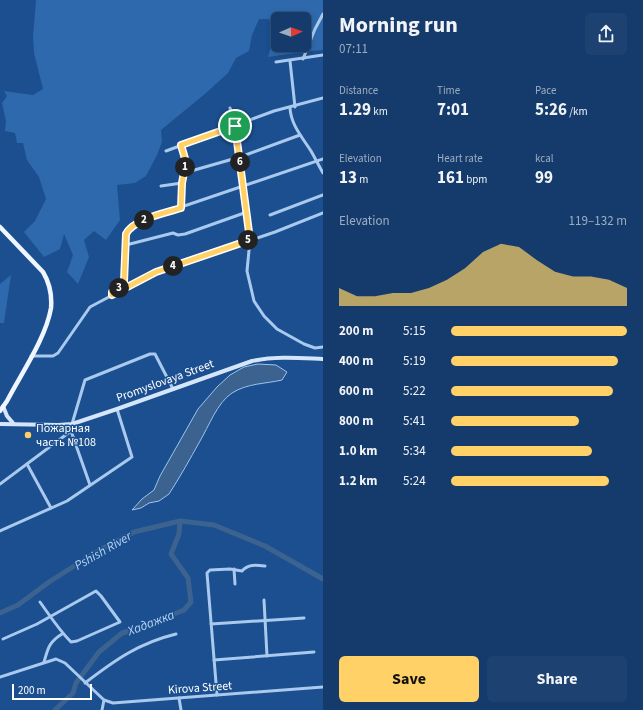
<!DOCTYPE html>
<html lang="en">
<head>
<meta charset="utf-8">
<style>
  body { margin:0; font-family:"Source Sans 3",sans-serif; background:#1d4271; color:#f1f3f6; height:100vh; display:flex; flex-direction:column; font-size:15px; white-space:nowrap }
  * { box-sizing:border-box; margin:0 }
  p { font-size:13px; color:#9dadc1 }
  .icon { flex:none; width:22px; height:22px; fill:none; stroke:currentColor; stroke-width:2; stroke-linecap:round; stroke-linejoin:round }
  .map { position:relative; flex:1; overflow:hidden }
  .side { display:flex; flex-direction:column; background:#143b6b; width:320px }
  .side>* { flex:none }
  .needle { width:26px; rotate:88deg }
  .buttons { position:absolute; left:271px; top:12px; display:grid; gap:8px }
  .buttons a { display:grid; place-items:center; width:40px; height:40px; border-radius:6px; background:#143b6b; box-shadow:0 2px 6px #0003,0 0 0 1px #33557e; font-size:20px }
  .scale { position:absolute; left:12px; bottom:10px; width:80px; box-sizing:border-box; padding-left:4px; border:2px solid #fff; border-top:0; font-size:11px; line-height:14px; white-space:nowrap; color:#fff; -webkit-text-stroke:3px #1b4f8f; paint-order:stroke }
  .pin { position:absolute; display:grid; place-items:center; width:34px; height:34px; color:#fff; margin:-17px; border:2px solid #fff; border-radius:50%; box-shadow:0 1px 4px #0007 }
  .km { position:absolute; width:20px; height:20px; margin:-10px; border-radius:50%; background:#222; color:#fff; font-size:11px; line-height:20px; text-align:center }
  .round { display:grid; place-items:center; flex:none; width:42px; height:42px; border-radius:6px; background:#1d4271 }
  .overview { display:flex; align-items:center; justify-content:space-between; height:68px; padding:0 16px }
  h1 { font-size:22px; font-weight:700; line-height:30px }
  .metrics { display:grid; grid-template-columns:repeat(3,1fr); gap:6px; height:68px; padding:4px 16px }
  .metrics div { display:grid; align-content:center }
  .metrics b { font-size:17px; font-weight:700 }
  .metrics small { font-size:11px; font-weight:400 }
  .metrics p { font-size:11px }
  .chart { height:112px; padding:8px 16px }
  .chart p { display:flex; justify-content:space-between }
  .chart svg { width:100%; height:72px; margin-top:4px; fill:#ffd166; opacity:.7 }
  .cta { display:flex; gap:8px; margin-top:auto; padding:8px 16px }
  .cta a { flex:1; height:46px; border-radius:6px; background:#ffd166; color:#111; font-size:16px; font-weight:700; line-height:46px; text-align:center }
  .cta a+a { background:#1d4271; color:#f1f3f6 }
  ul { padding:0 16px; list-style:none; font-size:13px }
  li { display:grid; grid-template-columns:64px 48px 1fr; align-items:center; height:30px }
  li i { height:10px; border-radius:5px; background:#ffd166 }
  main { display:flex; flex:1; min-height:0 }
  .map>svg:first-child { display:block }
  .green { fill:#2e69ad; fill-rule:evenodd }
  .water { fill:#3c6290; stroke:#9cc4f0 }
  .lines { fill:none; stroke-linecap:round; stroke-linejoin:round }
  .river { stroke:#3c6290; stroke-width:5 }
  .minor { stroke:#a9c9ee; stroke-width:3 }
  .secondary { stroke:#d6e6fa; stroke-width:4 }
  .primary { stroke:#f0f6ff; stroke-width:4.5 }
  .route-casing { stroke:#fff; stroke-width:8 }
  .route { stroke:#ffd166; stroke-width:5 }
  .poi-dot { fill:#ffd166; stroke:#1b4f8f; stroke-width:1.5 }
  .labels { text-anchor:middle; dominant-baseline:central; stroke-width:3; stroke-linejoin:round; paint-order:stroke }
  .street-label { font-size:12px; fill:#fff; stroke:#1b4f8f }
  .poi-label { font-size:12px; fill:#fff; stroke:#1b4f8f; text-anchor:start }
  .water-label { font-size:13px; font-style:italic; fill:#b5d3f5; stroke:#1b4f8f }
</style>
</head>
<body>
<main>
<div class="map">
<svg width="323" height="710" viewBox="0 0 323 710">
  <rect width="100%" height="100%" fill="#1b4f8f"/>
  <g class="green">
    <path d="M36,0H323V50L310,51L268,57L274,35L269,19H259L252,35L249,51L236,58L228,73L206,93L161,130L162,142L157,155L146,176L135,183L117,185L120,220L106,240L94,231L84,240L89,257L78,284L67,272L73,255L64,234L60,249L44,257L24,232L35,221L46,199L39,177L27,160L23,143H17L15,133L5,131L6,121L2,103L7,96L4,91L33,95L43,89L34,53L33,37ZM278,19H304V45H278Z"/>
    <path d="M11,275L4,323H0V284Z"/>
  </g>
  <path class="water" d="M258,364L276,365L287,372L282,380C265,384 248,383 232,393C217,403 209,426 200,441C190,459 180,477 169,494L159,501L149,503L141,508L132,510L142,499L154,490L160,476L198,409L217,387L230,375L244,367Z"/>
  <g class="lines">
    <g class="river">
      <path d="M0,613L18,605L49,582L98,551L134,532L180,521L214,525L265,546L323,579"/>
      <path d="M55,710L73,693L76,683L99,652L122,633L145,626L184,610L191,602L188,578L171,554L179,534L180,521"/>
    </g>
    <g class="minor">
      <path d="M303,59L315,29L323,14"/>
      <path d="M290,61L295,107"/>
      <path d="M276,62L323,55"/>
      <path d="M230,108L235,126L247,212L250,240L247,271L254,301L264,316L277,329L304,344L315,348L323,347"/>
      <path d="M290,108C291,125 302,137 311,151C315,158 319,166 323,173"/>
      <path d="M166,151L274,111L323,98"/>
      <path d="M184,173L240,157L300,135"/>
      <path d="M161,186L182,183"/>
      <path d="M181,208L182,183L186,162L181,145"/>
      <path d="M270,215L323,195"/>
      <path d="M126,245L173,233L178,235L185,234L247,212"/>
      <path d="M111,295L112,292L122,286L124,282L126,234C130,226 136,224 143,220L323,159"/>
      <path d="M31,356H53L58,353L90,307L156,272L275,232L323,213"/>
      <path d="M71,431L90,485"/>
      <path d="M27,464L51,508"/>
      <path d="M0,484L71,431L72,424L85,380L150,354H155L173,389"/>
      <path d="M0,531L67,501L132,457L117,409"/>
      <path d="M234,569L235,584"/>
      <path d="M264,600L267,656"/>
      <path d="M211,624L304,618"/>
      <path d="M3,639L37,624L96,591L101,596L120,622L77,641L71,642C59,630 50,616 40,602"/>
      <path d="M214,660L314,652"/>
      <path d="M44,662C48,648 49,642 62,634"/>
      <path d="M0,677L56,659L65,663L104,700L113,703L323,687"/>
      <path d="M85,683C115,660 139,643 176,634"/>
      <path d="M217,695L207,573L210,570L230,569L242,571C248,564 256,565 265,566"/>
      <path d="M179,698L181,710"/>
      <path d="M102,710L104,700"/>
    </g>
    <g class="secondary">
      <path d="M3,406L7,416L13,423"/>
      <path d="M0,424L58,425L72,424L117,409L252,361C276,356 299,358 323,359"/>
    </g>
    <path class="primary" d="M0,227L43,272C49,282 52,296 51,308C46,338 21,374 7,401L0,411"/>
  </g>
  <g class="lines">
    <defs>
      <path id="route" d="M235,126L250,240L156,272L112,295V292L122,286L124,282L126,234C133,219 166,213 181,208L182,183L186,162L181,145Z"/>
    </defs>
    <use href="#route" class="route-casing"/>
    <use href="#route" class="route"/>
  </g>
  <circle class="poi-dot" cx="28" cy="435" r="4"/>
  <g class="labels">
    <g class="street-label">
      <text transform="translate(165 381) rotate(-20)">Promyslovaya Street</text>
      <text transform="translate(200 688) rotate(-4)">Kirova Street</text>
    </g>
    <g class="poi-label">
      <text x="36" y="428">Пожарная<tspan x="36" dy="14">часть №108</tspan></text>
    </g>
    <g class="water-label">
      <text transform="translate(103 551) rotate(-30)">Pshish River</text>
      <text transform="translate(151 623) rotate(-21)">Хадажка</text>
    </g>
  </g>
</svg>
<div class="buttons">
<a><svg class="needle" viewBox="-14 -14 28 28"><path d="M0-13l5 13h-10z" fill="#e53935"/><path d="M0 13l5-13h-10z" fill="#9dadc1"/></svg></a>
</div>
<div class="scale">200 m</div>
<div class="pin" style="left:235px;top:126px;background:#1e9e55"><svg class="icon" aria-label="arrive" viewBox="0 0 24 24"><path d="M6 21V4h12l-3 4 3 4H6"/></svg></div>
<b class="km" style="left:185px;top:167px">1</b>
<b class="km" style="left:144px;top:220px">2</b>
<b class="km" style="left:119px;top:288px">3</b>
<b class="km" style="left:173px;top:266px">4</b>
<b class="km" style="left:248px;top:240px">5</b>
<b class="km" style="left:240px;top:162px">6</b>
</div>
<section class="side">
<div class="overview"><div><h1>Morning run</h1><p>07:11</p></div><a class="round"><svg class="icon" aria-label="share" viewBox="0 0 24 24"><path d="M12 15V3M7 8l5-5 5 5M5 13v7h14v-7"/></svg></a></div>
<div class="metrics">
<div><p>Distance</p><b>1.29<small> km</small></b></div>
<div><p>Time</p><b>7:01</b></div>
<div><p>Pace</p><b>5:26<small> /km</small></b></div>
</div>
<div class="metrics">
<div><p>Elevation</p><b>13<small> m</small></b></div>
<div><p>Heart rate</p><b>161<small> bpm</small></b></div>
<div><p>kcal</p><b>99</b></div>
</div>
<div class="chart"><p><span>Elevation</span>119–132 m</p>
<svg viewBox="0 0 160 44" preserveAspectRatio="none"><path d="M0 44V33L10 38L20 38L30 36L40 36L50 33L60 28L70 21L80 11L90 6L100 8L110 16L120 23L130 26L140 26L150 28L160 33V44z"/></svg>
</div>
<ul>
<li><b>200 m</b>5:15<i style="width:100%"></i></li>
<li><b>400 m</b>5:19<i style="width:95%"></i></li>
<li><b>600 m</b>5:22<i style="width:92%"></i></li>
<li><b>800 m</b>5:41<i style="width:73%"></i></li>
<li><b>1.0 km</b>5:34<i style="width:80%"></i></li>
<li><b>1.2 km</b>5:24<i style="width:90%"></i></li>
</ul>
<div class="cta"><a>Save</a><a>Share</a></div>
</section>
</main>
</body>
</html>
